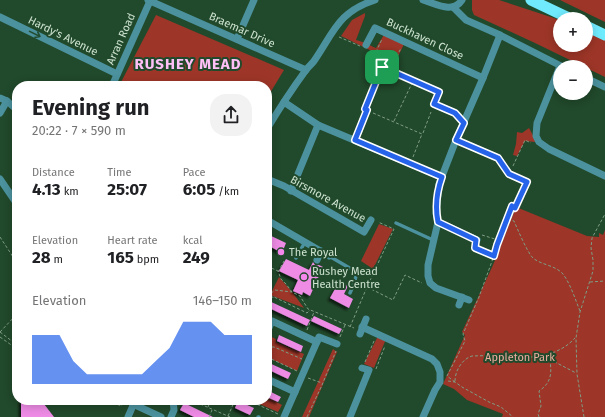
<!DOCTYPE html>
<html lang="en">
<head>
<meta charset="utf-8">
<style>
  body { margin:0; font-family:"Fira Sans",sans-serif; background:#f2f2f2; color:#202124; height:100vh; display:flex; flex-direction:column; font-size:15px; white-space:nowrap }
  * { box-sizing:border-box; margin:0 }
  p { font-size:13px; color:#757577 }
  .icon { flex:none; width:22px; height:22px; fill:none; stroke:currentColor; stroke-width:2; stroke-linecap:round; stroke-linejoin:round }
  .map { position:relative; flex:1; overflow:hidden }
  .side { position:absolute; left:12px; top:81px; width:260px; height:324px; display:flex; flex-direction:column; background:#fff; border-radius:16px; box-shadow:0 2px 10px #0003 }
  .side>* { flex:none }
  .buttons { position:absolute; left:553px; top:12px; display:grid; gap:8px }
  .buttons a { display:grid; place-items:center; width:40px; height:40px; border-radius:50%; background:#fff; box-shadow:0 2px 10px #0003; font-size:20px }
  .pin { position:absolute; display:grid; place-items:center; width:34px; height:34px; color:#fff; margin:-17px; border-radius:8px; box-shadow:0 2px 6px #0006 }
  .round { display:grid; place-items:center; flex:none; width:42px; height:42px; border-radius:16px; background:#f2f2f2 }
  .overview { display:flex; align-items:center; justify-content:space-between; height:68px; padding:0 20px }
  h1 { font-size:22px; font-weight:700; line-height:30px }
  .figures { display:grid; grid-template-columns:repeat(3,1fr); gap:6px; height:68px; padding:4px 20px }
  .figures div { display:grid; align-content:center }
  .figures b { font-size:17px; font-weight:700 }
  .figures small { font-size:11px; font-weight:400 }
  .figures p { font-size:11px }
  .chart { height:112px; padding:8px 20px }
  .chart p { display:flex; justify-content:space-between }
  .chart svg { width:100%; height:72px; margin-top:4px; fill:#2563eb; opacity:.7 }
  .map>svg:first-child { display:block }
  .green { fill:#9d3628 }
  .building { fill:#ee8be5; filter:url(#shadow) }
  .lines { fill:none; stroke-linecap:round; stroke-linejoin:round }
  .path { stroke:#7f9d85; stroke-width:1; stroke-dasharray:3 2; stroke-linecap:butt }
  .service { stroke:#4b929e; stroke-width:3.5 }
  .minor { stroke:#4b929e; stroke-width:7 }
  .trunk { stroke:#70ebfe; stroke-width:11 }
  .oneway { stroke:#234d31 }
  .route-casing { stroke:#fff; stroke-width:8 }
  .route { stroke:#2563eb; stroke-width:5 }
  .poi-dot { fill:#f688ed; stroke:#21492b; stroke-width:1.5 }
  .labels { text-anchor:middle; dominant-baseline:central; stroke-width:4; stroke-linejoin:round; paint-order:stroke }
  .street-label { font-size:11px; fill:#cde3d0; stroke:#21492b }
  .poi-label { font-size:11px; fill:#cde3d0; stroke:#21492b; text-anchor:start }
  .park-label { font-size:11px; fill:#edada1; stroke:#21492b }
  .district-label { font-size:15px; font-weight:bold; letter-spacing:1px; fill:#ffc0f7; stroke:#21492b }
</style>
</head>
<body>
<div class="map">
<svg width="605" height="417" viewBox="0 0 605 417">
  <defs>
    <filter id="shadow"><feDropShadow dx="-2.5" dy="2.5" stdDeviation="1" flood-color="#0009"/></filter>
  </defs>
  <rect width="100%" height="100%" fill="#21492b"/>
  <g class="green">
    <path d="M472,0H499L560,20V45H586V29L605,37V77L535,43L474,15L472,10Z"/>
    <path d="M560,0H605V22Z"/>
    <path d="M365,13V16L356,40C364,42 369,45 376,48L385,33L405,42L392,69L377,63L380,55L341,36L352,20Z"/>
    <path d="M156,15L284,70L267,98V86H119Z"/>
    <path d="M529,128L536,141L535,142L525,141L517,156L513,155L516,144L517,132L522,133Z"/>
    <path d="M516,207L587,236L599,237V233L603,235L605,230V417H502L503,414L467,400L454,389L443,384L465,335L462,332L493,265Z"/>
    <path d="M379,224L393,229L373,269L361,261Z"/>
    <path d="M279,277L293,293L304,308L270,295Z"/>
    <path d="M267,335L276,339V342L304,354L297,371L267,357L268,348H267Z"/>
    <path d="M378,336L386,339L374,368L364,364Z"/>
    <path d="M333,349L337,352L309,417H302Z"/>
    <path d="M267,397L282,405L278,412L250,400H267Z"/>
  </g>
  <g class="building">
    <path d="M267,234L286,243L282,253L271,247L267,255Z"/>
    <path d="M286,259L309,270L313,262L315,265H319L323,267L310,296L303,292L302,295L293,291L298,280L279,271Z"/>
    <path d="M340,280L346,284V285L348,286L344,294L353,299L349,308L330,298Z"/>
    <path d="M267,300L310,320L307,326L267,307Z"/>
    <path d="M314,316L342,329L339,334L311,321Z"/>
    <path d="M279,335L303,346L301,352L277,341Z"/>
    <path d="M267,362L291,373L288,379L267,369Z"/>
    <path d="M267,390L281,397L278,402L267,397Z"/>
    <path d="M21,400H41L54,417H21Z"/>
    <path d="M238,401L254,408L250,415L235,408Z"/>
    <path d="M184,403L213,417H194L180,410Z"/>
  </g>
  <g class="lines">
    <g class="path">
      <path d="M339,37L360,46"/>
      <path d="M376,52L382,39"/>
      <path d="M383,68L439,92L437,97"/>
      <path d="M390,70L401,48"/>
      <path d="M367,104L387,58L370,50"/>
      <path d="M373,113L422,134L413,157"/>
      <path d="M394,121L413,81"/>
      <path d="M423,133L431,112"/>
      <path d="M513,166L525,140L531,143"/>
      <path d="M508,219L514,221C518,230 527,252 533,258C541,265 555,265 563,274C571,285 575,299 580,311"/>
      <path d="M482,235L498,240"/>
      <path d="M0,237L17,263"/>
      <path d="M475,246V248L494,256"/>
      <path d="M267,266L278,271L281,279L286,284L292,292L300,296L308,309L354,328"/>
      <path d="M278,272L284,261"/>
      <path d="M590,282L605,281"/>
      <path d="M367,287L393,300L405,275L422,283"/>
      <path d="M267,294L269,295L275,290L292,292"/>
      <path d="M270,295L307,313L310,310"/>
      <path d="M267,312L273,297"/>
      <path d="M350,327L367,287L394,229L378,222"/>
      <path d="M307,330L314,312"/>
      <path d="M0,332L17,314"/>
      <path d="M0,332L17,345"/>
      <path d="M0,337L17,349"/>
      <path d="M340,337L345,325"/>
      <path d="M267,346L270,347H274L302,359"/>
      <path d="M267,352L270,348"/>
      <path d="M267,357L297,371"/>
      <path d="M538,357C552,354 565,349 575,338"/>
      <path d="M365,362L374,341"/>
      <path d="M376,369L385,346"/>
      <path d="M308,378L322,383"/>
      <path d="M448,381L455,382L462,387L489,402L501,407L513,417"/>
      <path d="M455,381C455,371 462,359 472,356L508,355L524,357H537L553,361L576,373"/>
      <path d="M455,382L447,376L465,341L463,334L479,297L512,206L515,208L527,182L515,177"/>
      <path d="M108,400L121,406L124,400"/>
      <path d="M191,400L230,417"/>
      <path d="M248,400L278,414"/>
      <path d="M208,407L211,400"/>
      <path d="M228,416L235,400"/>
      <path d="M209,417L212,410"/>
      <path d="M307,417L322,385L336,351"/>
      <path d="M539,417L538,414L541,406L539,391C551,383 552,374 550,361"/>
      <path d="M584,417L577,374L576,338L580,312L593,271V260L591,248L592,238L605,214"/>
    </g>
    <g class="service">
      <path d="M396,223L433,240"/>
      <path d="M329,256L353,270L356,275L355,281L350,293"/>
      <path d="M296,258L305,242"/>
      <path d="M258,417H259"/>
    </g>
    <g class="minor">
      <path d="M148,0L306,70"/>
      <path d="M423,0C436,4 453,14 462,0"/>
      <path d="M453,7L466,20L500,35L563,67"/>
      <path d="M0,17L117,74"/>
      <path d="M237,39L254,0"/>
      <path d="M366,45L375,28L483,78"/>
      <path d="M560,66L537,123L536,136L539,142L549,149L605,176"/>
      <path d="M586,78L605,87"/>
      <path d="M112,86L150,1"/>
      <path d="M0,98L7,101L17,110"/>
      <path d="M284,102L318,125L442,177"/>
      <path d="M434,104L455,113L464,123"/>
      <path d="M0,113L7,101"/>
      <path d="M267,129C279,109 292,89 306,70C308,67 312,64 314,61C334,32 338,12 375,0"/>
      <path d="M355,140L367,110"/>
      <path d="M456,140L498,158L509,174"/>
      <path d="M0,179L17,204"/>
      <path d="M267,179L284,186L364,232L371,220"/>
      <path d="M291,191L318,125"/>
      <path d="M267,220L329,256"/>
      <path d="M438,222L477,240"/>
      <path d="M317,260L321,251"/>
      <path d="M469,300L436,288L430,283L428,276V265L438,222L436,213L437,203L439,184L456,140L483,78L500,35"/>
      <path d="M459,305L462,297"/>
      <path d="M362,327L432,359L437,364L440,372V382L435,390L423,417"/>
      <path d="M267,332L272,321L317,342"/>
      <path d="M360,334L366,319"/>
      <path d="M267,379L295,392"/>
      <path d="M133,404L161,417"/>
      <path d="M128,417L135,401"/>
      <path d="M171,417L174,410L173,400"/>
      <path d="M284,417L319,337L337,344"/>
      <path d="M350,417L369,370L362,368"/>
    </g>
    <g class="trunk">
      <path d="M531,0L571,19"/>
      <path d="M586,26L605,35"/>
    </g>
  </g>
  <defs><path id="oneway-shaft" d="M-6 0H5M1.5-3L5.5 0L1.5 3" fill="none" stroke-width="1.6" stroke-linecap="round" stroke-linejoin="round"/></defs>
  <use class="oneway" href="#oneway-shaft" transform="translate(35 34) rotate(26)"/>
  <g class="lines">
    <defs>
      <path id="route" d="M382,67L439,92L434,104L455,113L464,123L456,140L498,158L509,174L527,182L515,208L512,206L497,245L494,256L475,248L476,240L438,222C435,207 437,191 442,177L355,140L367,110L365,109Z"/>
    </defs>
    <use href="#route" class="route-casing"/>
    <use href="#route" class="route"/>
  </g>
  <g class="poi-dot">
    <circle cx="281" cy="252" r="4"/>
    <circle cx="304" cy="277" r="4"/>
  </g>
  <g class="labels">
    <g class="street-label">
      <text transform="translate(242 30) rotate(24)">Braemar Drive</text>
      <text transform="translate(63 36) rotate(26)">Hardy's Avenue</text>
      <text transform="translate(121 39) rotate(-66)">Arran Road</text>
      <text transform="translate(425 39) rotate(25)">Buckhaven Close</text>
      <text transform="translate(328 199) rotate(29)">Birsmore Avenue</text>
    </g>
    <g class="poi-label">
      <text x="289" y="252">The Royal</text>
      <text x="312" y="271">Rushey Mead<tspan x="312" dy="13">Health Centre</tspan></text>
    </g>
    <g class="park-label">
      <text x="520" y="357">Appleton Park</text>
    </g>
    <g class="district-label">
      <text x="188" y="64">RUSHEY MEAD</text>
    </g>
  </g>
</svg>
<div class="buttons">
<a>+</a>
<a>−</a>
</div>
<div class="pin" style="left:382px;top:67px;background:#1e9e55"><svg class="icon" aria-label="arrive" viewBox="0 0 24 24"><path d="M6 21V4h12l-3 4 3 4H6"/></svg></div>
<section class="side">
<div class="overview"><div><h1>Evening run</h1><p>20:22 · 7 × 590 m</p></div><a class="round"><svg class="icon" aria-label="share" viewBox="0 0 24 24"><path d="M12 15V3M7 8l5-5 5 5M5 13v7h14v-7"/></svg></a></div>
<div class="figures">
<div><p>Distance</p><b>4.13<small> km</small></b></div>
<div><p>Time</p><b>25:07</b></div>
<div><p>Pace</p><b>6:05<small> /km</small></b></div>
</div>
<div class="figures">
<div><p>Elevation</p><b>28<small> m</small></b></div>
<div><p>Heart rate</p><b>165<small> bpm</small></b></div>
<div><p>kcal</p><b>249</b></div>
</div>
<div class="chart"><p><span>Elevation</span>146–150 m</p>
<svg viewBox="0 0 160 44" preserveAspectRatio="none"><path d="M0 44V14L10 14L20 14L30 30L40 38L50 38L60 38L70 38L80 38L90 30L100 22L110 6L120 6L130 6L140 14L150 14L160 14V44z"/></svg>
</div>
</section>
</div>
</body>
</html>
